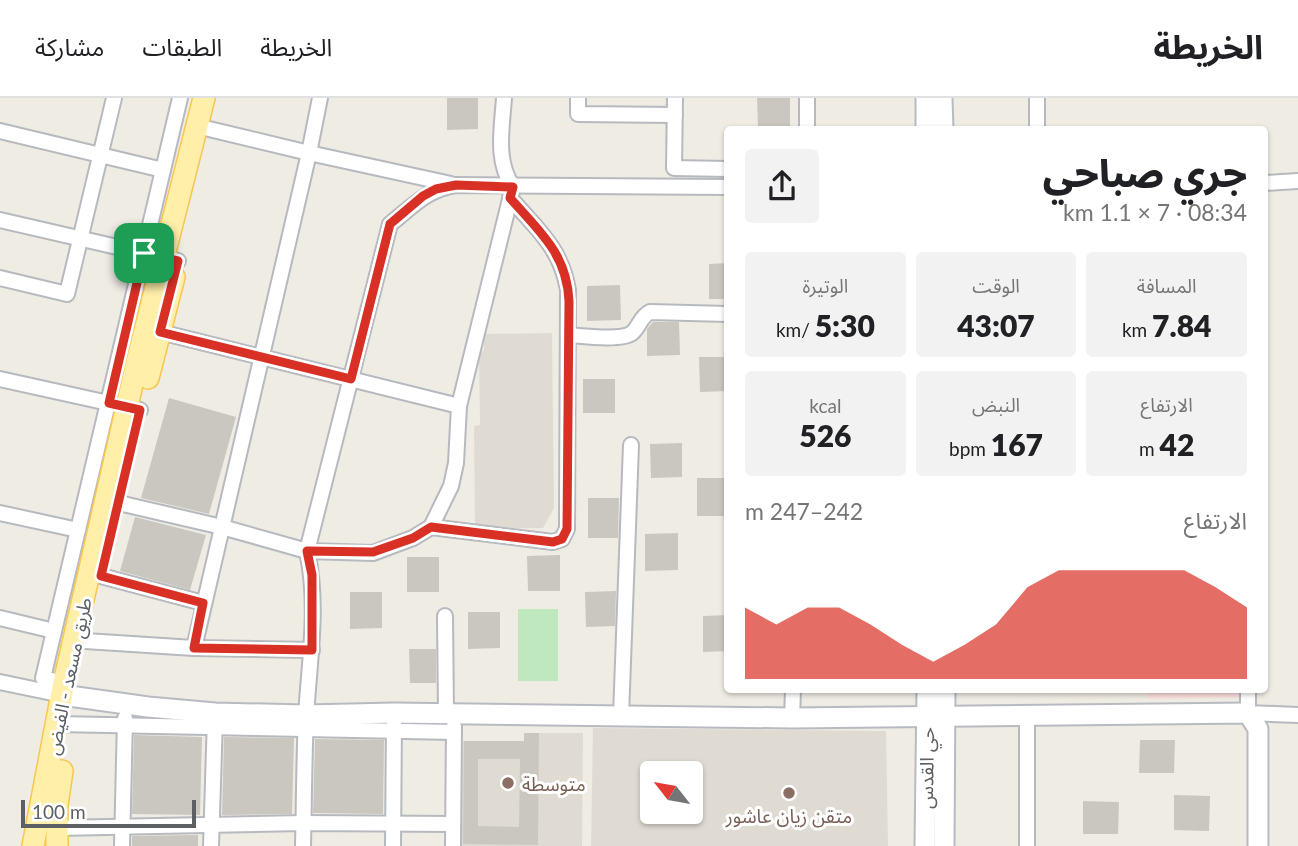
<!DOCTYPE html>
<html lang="ar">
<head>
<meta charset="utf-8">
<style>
  body { margin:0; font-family:Lato,"Noto Sans Arabic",sans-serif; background:#f2f2f2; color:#202124; direction:rtl; height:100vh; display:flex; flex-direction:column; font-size:26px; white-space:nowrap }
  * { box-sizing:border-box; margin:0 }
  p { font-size:23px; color:#757577 }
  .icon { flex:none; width:38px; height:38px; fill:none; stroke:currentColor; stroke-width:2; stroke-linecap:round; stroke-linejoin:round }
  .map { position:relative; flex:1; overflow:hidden; direction:ltr }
  .side { position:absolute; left:724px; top:28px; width:544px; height:567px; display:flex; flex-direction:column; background:#fff; border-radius:7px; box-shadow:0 2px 5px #0004; direction:rtl }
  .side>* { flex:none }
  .needle { width:46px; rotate:301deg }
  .fabs { position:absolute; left:640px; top:663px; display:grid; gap:14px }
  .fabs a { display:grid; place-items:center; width:63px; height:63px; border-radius:7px; background:#fff; box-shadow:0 2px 5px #0004; font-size:35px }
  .scale { position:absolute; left:21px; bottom:18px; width:175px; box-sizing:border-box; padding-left:7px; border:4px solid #5c6065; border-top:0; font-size:19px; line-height:24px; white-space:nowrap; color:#5c6065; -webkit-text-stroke:5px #fff; paint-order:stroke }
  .pin { position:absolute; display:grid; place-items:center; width:60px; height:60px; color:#fff; margin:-30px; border-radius:14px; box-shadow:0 4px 10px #0006 }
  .round { display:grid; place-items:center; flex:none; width:74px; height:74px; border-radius:7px; background:#f2f2f2 }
  .headline { display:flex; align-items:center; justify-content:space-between; height:119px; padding:0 21px }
  h1 { font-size:38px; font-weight:800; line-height:52px }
  .metrics { display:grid; grid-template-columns:repeat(3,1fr); gap:10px; height:119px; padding:7px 21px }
  .metrics div { display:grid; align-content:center; border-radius:7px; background:#f2f2f2; text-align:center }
  .metrics b { font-size:30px; font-weight:800 }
  .metrics small { font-size:19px; font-weight:400 }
  .metrics p { font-size:19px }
  .chart { height:196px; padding:14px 21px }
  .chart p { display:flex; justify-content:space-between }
  .chart svg { width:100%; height:126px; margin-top:7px; fill:#d93025; opacity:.7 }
  header { display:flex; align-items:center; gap:42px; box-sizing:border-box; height:98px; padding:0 35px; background:#fff; border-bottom:2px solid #e0e0e0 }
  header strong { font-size:33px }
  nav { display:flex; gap:38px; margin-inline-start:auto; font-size:24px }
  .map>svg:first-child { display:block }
  .education { fill:#dfdbd2; fill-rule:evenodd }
  .medical { fill:#fde1df }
  .green { fill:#c0e8bf }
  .building { fill:#cac7c1; fill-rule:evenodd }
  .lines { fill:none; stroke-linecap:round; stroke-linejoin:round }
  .street-casing { stroke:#b6babf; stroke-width:18 }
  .secondary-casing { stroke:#b7bbc1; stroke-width:23 }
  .primary-casing { stroke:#f9c652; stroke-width:24 }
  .street { stroke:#fff; stroke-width:14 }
  .secondary { stroke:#fff; stroke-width:19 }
  .primary { stroke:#ffefa9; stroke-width:21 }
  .route-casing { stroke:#fff; stroke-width:14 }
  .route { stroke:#d93025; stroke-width:9 }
  .education-dot { fill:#8d6e63; stroke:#fff; stroke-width:2.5 }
  .labels { text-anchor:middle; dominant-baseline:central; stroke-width:6; stroke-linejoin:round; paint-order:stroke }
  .street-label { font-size:19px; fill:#5c6065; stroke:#fff }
  .education-label { font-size:19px; fill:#785e54; stroke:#fff; text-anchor:start }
</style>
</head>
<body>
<header>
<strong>الخريطة</strong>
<nav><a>الخريطة</a><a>الطبقات</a><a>مشاركة</a></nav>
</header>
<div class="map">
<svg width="1298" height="748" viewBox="0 0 1298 748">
  <rect width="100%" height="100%" fill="#efece4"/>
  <g class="education">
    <path d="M552,235L554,410L543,430L475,431L474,328L480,327L479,253H484V236Z"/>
    <path d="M593,630L886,633L888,748H591ZM653,676H691V714H653Z"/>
    <path d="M524,635H583L582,748H460L461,643H524Z"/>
  </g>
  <path class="medical" d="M1147,592H1243V599L1147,601Z"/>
  <rect class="green" x="518" y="511" width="40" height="72"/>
  <g class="building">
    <path d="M447,0H478V31L447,32Z"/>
    <path d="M757,0H790V29L758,30Z"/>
    <path d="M728,165V201H709V166Z"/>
    <path d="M620,187L621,222L587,223V188Z"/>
    <path d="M653,224H679L680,257L647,258V231Z"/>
    <path d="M699,259H728V293L700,294Z"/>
    <rect x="583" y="281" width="32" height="34"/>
    <path d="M169,300L236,319L209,416L141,400Z"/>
    <path d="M682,345V379L651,380L650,346Z"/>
    <rect x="697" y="380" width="31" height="38"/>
    <path d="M588,400H619L618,440H588Z"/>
    <path d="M135,419L206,437L190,492L120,473Z"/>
    <path d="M678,435V472L645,473V436Z"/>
    <path d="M560,457V493H528L527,458Z"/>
    <rect x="407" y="459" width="32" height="35"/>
    <path d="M616,493L615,528L586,529L585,494Z"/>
    <path d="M350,494H382V530L350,531Z"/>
    <path d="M468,514H500V550L468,551Z"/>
    <path d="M728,517V553L703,554V518Z"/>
    <path d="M409,551H436V585H410Z"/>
    <path d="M524,635H539L538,747L463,746L464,643H524ZM478,661H520L519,729L478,728Z"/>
    <path d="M134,637L202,639L200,717L132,716Z"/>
    <path d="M224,639L294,640L292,716L222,717Z"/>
    <path d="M315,641L384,642L383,716L313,715Z"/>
    <path d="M1140,642H1175L1174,675H1139Z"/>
    <path d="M1174,697L1210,698L1209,733L1174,732Z"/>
    <path d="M1083,703L1119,704L1118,736H1083Z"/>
    <path d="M198,737V748H132V738Z"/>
  </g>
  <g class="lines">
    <defs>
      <g id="street">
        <path d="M578,0V16L675,17"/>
        <path d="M675,0L674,70L728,71"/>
        <path d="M209,31L309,55L320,0"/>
        <path d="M807,32V0"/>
        <path d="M1037,32V0"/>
        <path d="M0,33L163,72"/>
        <path d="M1265,85L1298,83"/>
        <path d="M0,122L178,163"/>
        <path d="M0,180L67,196L114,0"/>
        <path d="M160,234L459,308"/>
        <path d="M568,237C582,238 622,243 632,235C640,228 640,219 650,214L728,216"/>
        <path d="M0,281L140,312"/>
        <path d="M106,402L222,429L307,453L373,455L413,440L431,429L451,388L456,365L459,308L513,89C495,63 502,30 504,0"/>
        <path d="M0,415L78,432"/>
        <path d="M431,429L553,444L562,441L567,431L568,192C561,150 537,131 510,100"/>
        <path d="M101,478L203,505"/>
        <path d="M445,518L446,616"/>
        <path d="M0,520L54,533"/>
        <path d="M85,543L194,550L309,55L451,86"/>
        <path d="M194,550L312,552"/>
        <path d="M0,584L62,597"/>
        <path d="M64,585L43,580L180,0"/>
        <path d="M1248,592V615L1298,617"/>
        <path d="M621,618L631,347"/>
        <path d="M792,620L793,592"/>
        <path d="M57,626L454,634"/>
        <path d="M57,730L303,725L453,726"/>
        <path d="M122,748L125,620"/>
        <path d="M211,748L215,620"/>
        <path d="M303,748C304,705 304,662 306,619C309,564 319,508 307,453L390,126C412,109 427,91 456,87L728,89"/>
        <path d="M393,748L394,623"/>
        <path d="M453,748L454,628"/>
        <path d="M1027,748V618"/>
      </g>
      <g id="secondary">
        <path d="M926,0V32"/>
        <path d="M942,0L943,32"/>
        <path d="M62,597L148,609L215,615L306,617L394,615L792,620L1248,615L1258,631V748"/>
        <path d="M925,748L927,592"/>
        <path d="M944,748L945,592"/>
      </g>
      <g id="primary">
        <path d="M148,280L174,179"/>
        <path d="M33,748L64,585L138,260L204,0"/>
        <path d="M57,748V707L62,673"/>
      </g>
    </defs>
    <use href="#street" class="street-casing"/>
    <use href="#secondary" class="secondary-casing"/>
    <use href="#primary" class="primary-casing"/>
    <use href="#street" class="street"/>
    <use href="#secondary" class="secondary"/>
    <use href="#primary" class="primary"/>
  </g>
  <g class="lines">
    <defs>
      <path id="route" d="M456,87L513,89L510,100C540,134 567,156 569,203L567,431L562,441L553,444L431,429L413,440L373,454L307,453L312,477V552L194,550L203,505L101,478L140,312L109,305L144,155L178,163L160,234L351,281L390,126L423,98L436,91Z"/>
    </defs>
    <use href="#route" class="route-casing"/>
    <use href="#route" class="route"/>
  </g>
  <g class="education-dot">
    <circle cx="508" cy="685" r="7"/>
    <circle cx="789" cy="695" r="7"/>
  </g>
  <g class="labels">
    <g class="street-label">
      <text transform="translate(68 578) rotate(-78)">طريق مسعد - الفيض</text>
      <text transform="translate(926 670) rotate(-89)">حي القدس</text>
    </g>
    <g class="education-label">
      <text x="522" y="685">متوسطة</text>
      <text x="789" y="717" text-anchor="middle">متقن زيان عاشور</text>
    </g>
  </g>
</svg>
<div class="fabs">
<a><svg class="needle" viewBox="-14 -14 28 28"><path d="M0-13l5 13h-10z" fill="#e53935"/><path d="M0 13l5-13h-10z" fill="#757577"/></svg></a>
</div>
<div class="scale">100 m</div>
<div class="pin" style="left:144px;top:155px;background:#1e9e55"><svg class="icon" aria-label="arrive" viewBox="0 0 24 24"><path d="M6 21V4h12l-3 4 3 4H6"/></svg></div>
<section class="side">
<div class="headline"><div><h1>جري صباحي</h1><p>08:34 · 7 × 1.1 km</p></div><a class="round"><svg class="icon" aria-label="share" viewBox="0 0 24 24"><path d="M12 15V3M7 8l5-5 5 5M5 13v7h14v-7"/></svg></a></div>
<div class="metrics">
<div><p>المسافة</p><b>7.84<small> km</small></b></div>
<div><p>الوقت</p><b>43:07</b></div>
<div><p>الوتيرة</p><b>5:30<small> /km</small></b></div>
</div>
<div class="metrics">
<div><p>الارتفاع</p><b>42<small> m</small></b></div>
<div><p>النبض</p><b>167<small> bpm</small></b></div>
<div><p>kcal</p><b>526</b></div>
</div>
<div class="chart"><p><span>الارتفاع</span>242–247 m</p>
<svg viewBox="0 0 160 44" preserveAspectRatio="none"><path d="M0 44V19L10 25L20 19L30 19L40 25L50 32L60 38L70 32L80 25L90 12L100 6L110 6L120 6L130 6L140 6L150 12L160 19V44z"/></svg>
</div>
</section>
</div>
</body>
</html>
